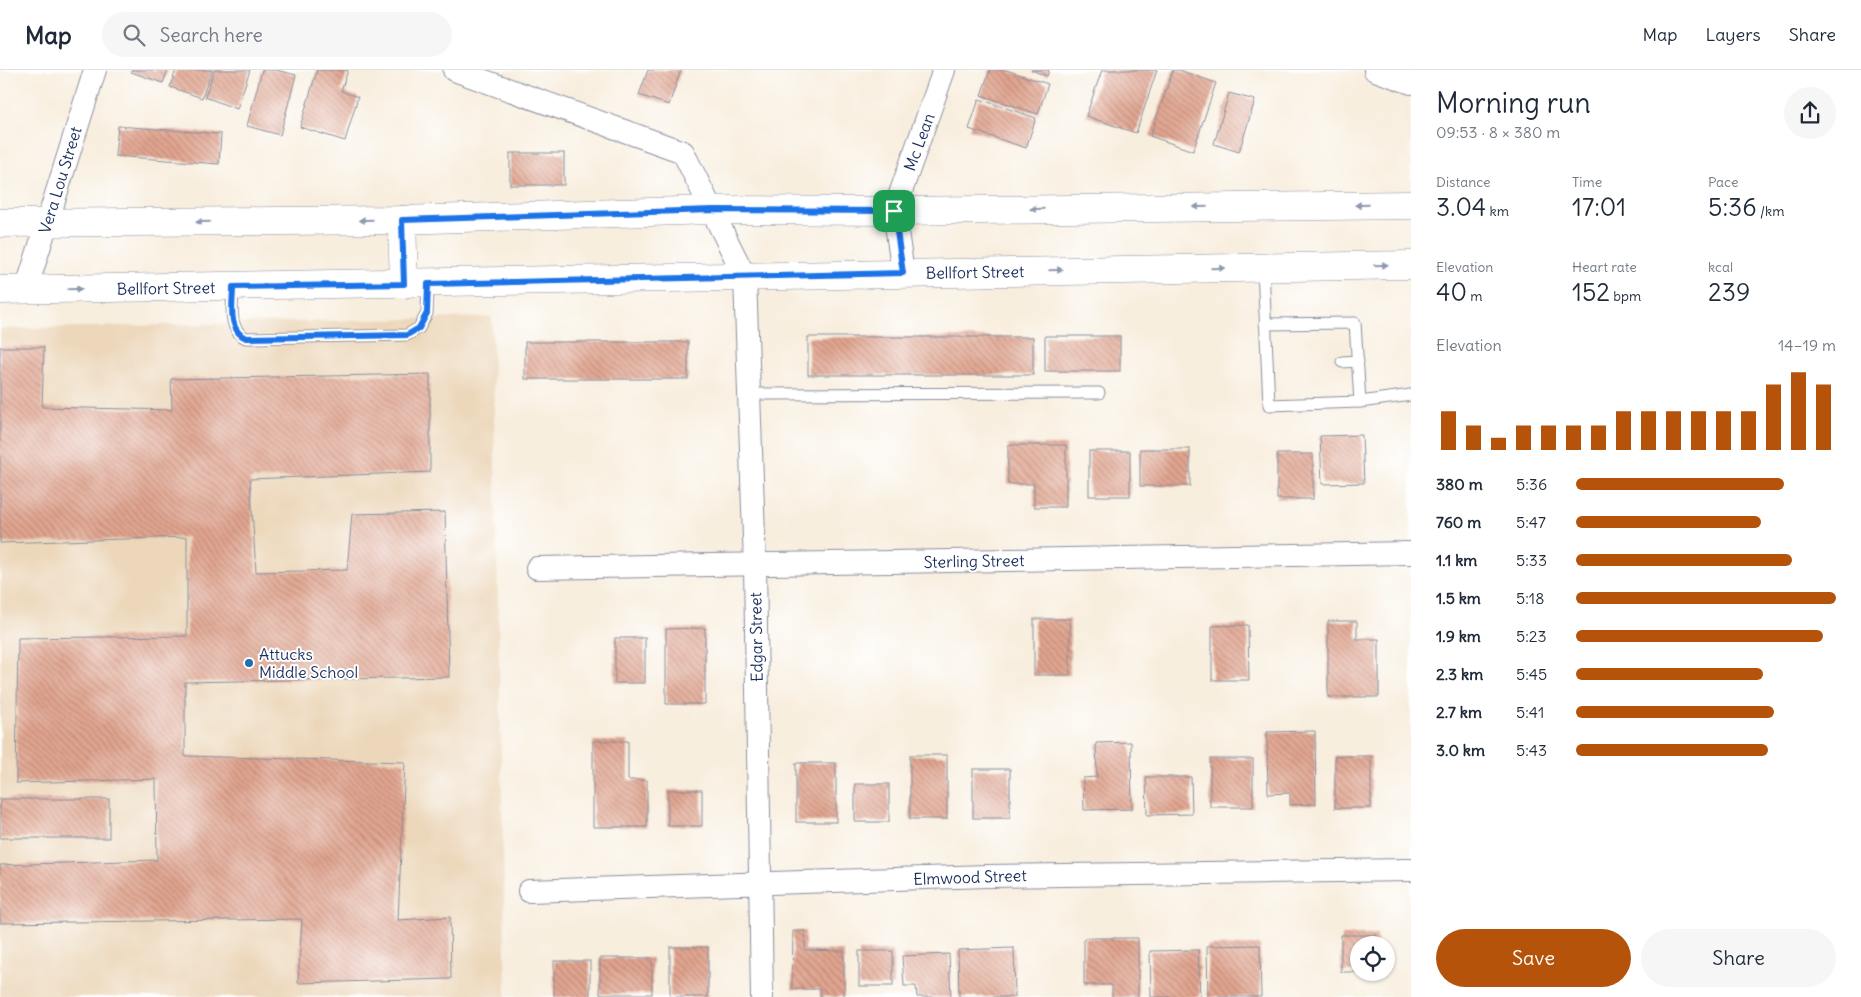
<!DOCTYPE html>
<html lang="en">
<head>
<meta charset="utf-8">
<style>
  body { margin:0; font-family:Delius,sans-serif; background:#f6f6f7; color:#1f2937; height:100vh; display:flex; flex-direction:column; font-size:19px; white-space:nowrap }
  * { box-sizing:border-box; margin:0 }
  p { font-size:16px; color:#747a83 }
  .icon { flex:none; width:28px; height:28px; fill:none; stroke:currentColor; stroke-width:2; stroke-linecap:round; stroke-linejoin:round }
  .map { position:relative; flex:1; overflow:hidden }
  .sheet { display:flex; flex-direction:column; background:#fff; width:450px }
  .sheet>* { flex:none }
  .tools { position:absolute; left:1350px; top:866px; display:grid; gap:10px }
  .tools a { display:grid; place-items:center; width:45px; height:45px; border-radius:50%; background:#fff; box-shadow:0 1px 4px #0004; font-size:25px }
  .pin { position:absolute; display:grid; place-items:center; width:42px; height:42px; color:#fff; margin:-21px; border-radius:10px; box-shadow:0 2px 8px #0006 }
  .round { display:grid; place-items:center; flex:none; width:52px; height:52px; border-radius:26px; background:#f6f6f7 }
  .overview { display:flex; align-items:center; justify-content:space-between; height:85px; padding:0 25px }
  h1 { font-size:28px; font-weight:600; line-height:38px }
  .figures { display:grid; grid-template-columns:repeat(3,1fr); gap:8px; height:85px; padding:5px 25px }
  .figures div { display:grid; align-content:center }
  .figures b { font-size:25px; font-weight:600 }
  .figures small { font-size:14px; font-weight:400 }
  .figures p { font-size:14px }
  .chart { height:140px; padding:10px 25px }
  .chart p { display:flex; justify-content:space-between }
  .chart svg { width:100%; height:90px; margin-top:5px; stroke:#b45309; stroke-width:6 }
  .cta { display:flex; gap:10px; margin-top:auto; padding:10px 25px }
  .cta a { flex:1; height:58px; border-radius:30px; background:#b45309; color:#fff; font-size:20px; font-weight:600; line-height:58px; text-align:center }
  .cta a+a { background:#f6f6f7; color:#1f2937 }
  ul { padding:0 25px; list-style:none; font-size:16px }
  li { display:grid; grid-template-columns:80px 60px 1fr; align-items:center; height:38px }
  li i { height:12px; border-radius:6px; background:#b45309 }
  header { display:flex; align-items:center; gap:30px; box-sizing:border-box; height:70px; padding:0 25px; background:#fff; border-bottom:1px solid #e0e1e3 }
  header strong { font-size:24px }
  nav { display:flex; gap:28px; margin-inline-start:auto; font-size:18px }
  .search { width:350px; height:45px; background:#f6f6f7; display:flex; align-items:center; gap:12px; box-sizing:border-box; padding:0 18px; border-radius:28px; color:#747a83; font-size:19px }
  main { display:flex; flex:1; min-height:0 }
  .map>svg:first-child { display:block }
  .built { fill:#ecd7ba }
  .building { fill:url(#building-back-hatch) }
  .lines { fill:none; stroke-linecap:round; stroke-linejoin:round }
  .service-casing { stroke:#8a8e9e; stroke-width:13 }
  .minor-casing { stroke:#8a8e9e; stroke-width:24 }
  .secondary-casing { stroke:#8a8e9e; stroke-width:29 }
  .service { stroke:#fff; stroke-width:11 }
  .minor { stroke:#fff; stroke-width:22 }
  .secondary { stroke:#fff; stroke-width:28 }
  .oneway { fill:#8d97ae }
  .route-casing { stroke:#fff; stroke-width:10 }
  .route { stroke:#1a73e8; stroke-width:6 }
  .poi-dot { fill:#1f6fb2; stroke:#fff; stroke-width:2 }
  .labels { text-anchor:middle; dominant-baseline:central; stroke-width:4; stroke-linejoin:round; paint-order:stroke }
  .street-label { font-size:16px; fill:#1b2f5e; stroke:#fff }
  .poi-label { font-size:16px; fill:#1b2f5e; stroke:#fff; text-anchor:start }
</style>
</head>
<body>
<header>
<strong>Map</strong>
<div class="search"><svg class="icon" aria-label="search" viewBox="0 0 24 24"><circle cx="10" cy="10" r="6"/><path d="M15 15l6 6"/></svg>Search here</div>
<nav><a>Map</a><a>Layers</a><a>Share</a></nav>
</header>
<main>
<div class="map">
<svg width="1411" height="927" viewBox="0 0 1411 927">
  <defs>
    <pattern id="building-back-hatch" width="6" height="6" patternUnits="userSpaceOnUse" patternTransform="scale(1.25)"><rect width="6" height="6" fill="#e2a58f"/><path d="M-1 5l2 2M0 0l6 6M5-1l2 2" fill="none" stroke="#b68778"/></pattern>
  </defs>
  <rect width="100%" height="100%" fill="#fff"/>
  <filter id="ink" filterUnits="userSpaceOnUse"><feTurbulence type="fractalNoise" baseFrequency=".02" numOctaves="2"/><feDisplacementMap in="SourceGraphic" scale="10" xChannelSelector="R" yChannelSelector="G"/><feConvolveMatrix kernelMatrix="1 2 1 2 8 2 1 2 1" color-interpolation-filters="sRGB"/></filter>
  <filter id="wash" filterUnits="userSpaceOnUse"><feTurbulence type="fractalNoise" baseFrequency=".0096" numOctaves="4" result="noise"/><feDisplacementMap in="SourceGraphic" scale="20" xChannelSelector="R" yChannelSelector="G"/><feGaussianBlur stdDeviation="1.12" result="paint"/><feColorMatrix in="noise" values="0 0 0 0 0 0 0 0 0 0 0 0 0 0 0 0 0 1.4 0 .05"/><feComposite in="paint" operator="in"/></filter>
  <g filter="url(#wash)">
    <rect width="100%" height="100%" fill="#f8eede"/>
    <path class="built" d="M492,247L506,927H0V259Z"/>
    <g id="blocks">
      <g class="building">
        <path d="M132,0H168L163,13L131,2Z"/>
        <path d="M176,0H212L202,28L170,17Z"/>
        <path d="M214,0H250L237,39L205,27Z"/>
        <path d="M262,0H276L296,5L280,65L247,56Z"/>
        <path d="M317,0H348L341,21L358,27L345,71L300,57Z"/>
        <path d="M648,0H681L669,35L639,25Z"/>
        <path d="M990,0H1006L1048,14L1038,44L981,25Z"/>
        <path d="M1031,0H1049L1047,6Z"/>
        <path d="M1102,0H1157L1136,63L1086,46Z"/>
        <path d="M1173,0H1179L1216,13L1193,81L1150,66Z"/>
        <path d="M1229,23L1255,30L1239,82L1214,74Z"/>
        <path d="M979,29L1036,48L1026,78L969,59Z"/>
        <path d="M118,56L221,64L219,94L115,86Z"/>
        <rect x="510" y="83" width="54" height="32"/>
        <rect x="1045" y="266" width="75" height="35"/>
        <rect x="808" y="267" width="225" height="38"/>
        <rect x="525" y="272" width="163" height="37"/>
        <path d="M0,277H44L42,337L172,340L171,309L430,304V402L250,409L256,502L347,500L352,444L445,442L449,607L185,612V686L405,692L398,850L450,847L451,909L298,913L302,849L0,853V795L157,790L156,709L16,713L18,568L187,566V467L0,473Z"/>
        <path d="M1362,365L1364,413L1322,414L1320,366Z"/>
        <path d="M1008,375H1066V437H1034V414H1008Z"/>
        <rect x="1140" y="379" width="50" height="37"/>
        <rect x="1089" y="381" width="41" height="45"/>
        <rect x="1277" y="384" width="36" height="45"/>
        <rect x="1034" y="549" width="36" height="56"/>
        <path d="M1328,551H1357V569H1379V627H1328Z"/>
        <path d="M1248,555L1249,610H1212V556Z"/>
        <path d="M705,558V634H666V559Z"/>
        <rect x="615" y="568" width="30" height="45"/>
        <path d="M1315,661L1316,734L1290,735V723L1268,724L1267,662Z"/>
        <path d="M593,671H628V710H647V757H593Z"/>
        <path d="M1131,672L1132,739L1084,740L1083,708L1097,707L1096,673Z"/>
        <rect x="910" y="685" width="37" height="64"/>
        <rect x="1335" y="686" width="36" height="52"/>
        <rect x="1210" y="689" width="43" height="48"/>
        <rect x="796" y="693" width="40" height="59"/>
        <rect x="973" y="699" width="37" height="49"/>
        <path d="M1146,707H1191L1192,744L1147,745Z"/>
        <rect x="855" y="714" width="34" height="38"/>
        <rect x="668" y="720" width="34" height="36"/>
        <rect x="0" y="729" width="109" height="39"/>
        <path d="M793,861H805V880L844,881V927H820V919H792Z"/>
        <path d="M1341,865H1377V875H1359V902H1341Z"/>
        <path d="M1084,868H1138V927H1112V915H1084Z"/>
        <path d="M1260,875L1261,927H1208L1207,876Z"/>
        <rect x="670" y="877" width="38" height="50"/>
        <path d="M1014,878L1015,927H959L958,880Z"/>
        <path d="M1198,880L1200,927H1151L1150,881Z"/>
        <rect x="859" y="881" width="34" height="35"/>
        <path d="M949,884L951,927H917L916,916H904L902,886Z"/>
        <rect x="600" y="888" width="52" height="36"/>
        <rect x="554" y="891" width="36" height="36"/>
      </g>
    </g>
  </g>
  <g filter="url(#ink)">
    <use href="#blocks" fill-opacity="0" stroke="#8a8e9e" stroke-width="1"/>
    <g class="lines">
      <defs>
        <g id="service">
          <path d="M1263,197L1269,335L1360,332L1411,325"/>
          <path d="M233,217C233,234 227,260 246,268L407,265L419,258L427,243L428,214"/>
          <path d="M1265,254L1355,253L1360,332"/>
          <path d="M1342,292L1358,291"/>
          <path d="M749,324L1099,323"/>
        </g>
        <g id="minor">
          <path d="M454,0L683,82L745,207L755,496L762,927"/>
          <path d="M1375,0L1411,13"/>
          <path d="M903,203L894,141L944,0"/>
          <path d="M26,220L95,0"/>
          <path d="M537,498L1411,483"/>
          <path d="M529,821L987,806L1411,800"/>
        </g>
        <g id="secondary">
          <path d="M402,150L404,214"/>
          <path d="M0,153L402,150L712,140L894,141L1411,135"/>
          <path d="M0,220L1411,195"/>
        </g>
      </defs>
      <use href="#service" class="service-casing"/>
      <use href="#minor" class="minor-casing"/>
      <use href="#secondary" class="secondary-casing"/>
      <use href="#service" class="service"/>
      <use href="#minor" class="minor"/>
      <use href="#secondary" class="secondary"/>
    </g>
    <defs><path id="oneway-solid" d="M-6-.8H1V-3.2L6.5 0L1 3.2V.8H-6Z" transform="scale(1.25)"/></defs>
    <g class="oneway">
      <use href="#oneway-solid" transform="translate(1362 135) rotate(179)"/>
      <use href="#oneway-solid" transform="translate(1200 137) rotate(179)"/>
      <use href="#oneway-solid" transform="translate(1037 139) rotate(179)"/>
      <use href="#oneway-solid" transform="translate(366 150) rotate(179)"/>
      <use href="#oneway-solid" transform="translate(203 152) rotate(179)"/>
      <use href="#oneway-solid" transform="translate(1381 195) rotate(-1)"/>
      <use href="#oneway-solid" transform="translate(1218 198) rotate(-1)"/>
      <use href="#oneway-solid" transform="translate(1056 200) rotate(-1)"/>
      <use href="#oneway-solid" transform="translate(75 219) rotate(-1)"/>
    </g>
  </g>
  <g class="lines" filter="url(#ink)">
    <defs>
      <path id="route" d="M712,140L894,141L903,203L428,214L427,243L419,258L407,265L246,268C227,260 233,234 233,217L404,214L402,150Z"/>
    </defs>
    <use href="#route" class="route-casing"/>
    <use href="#route" class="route"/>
  </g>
  <circle class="poi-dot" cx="249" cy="593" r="5"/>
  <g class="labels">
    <g class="street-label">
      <text transform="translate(919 72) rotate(-70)">Mc Lean</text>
      <text transform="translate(60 110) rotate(-73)">Vera Lou Street</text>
      <text transform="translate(975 202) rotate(-1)">Bellfort Street</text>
      <text transform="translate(166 218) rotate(-1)">Bellfort Street</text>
      <text transform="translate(974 491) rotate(-1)">Sterling Street</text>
      <text transform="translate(756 567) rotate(-91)">Edgar Street</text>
      <text transform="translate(970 807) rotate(-2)">Elmwood Street</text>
    </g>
    <g class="poi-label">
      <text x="259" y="584">Attucks<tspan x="259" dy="18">Middle School</tspan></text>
    </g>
  </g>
</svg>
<div class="tools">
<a><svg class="icon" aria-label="locate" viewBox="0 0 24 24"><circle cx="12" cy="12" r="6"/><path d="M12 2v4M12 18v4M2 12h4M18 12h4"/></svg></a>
</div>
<div class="pin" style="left:894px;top:141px;background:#1e9e55"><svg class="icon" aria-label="arrive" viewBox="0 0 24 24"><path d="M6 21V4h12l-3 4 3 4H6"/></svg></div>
</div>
<section class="sheet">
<div class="overview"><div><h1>Morning run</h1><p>09:53 · 8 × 380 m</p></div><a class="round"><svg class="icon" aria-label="share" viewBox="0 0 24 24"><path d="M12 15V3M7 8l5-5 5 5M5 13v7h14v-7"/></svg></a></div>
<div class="figures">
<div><p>Distance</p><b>3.04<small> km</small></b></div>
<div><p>Time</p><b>17:01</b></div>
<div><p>Pace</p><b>5:36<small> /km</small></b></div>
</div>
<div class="figures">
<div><p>Elevation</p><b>40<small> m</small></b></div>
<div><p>Heart rate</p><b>152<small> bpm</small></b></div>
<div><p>kcal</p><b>239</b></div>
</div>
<div class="chart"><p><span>Elevation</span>14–19 m</p>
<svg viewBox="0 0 160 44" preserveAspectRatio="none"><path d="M5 44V25M15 44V32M25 44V38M35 44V32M45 44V32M55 44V32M65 44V32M75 44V25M85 44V25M95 44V25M105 44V25M115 44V25M125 44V25M135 44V12M145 44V6M155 44V12"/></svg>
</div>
<ul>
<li><b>380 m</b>5:36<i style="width:80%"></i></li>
<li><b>760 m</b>5:47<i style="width:71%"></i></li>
<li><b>1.1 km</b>5:33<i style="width:83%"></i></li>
<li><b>1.5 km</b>5:18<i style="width:100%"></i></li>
<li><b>1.9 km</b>5:23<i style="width:95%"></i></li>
<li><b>2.3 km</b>5:45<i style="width:72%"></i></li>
<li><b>2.7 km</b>5:41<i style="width:76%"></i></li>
<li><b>3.0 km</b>5:43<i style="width:74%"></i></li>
</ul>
<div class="cta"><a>Save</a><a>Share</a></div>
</section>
</main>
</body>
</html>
